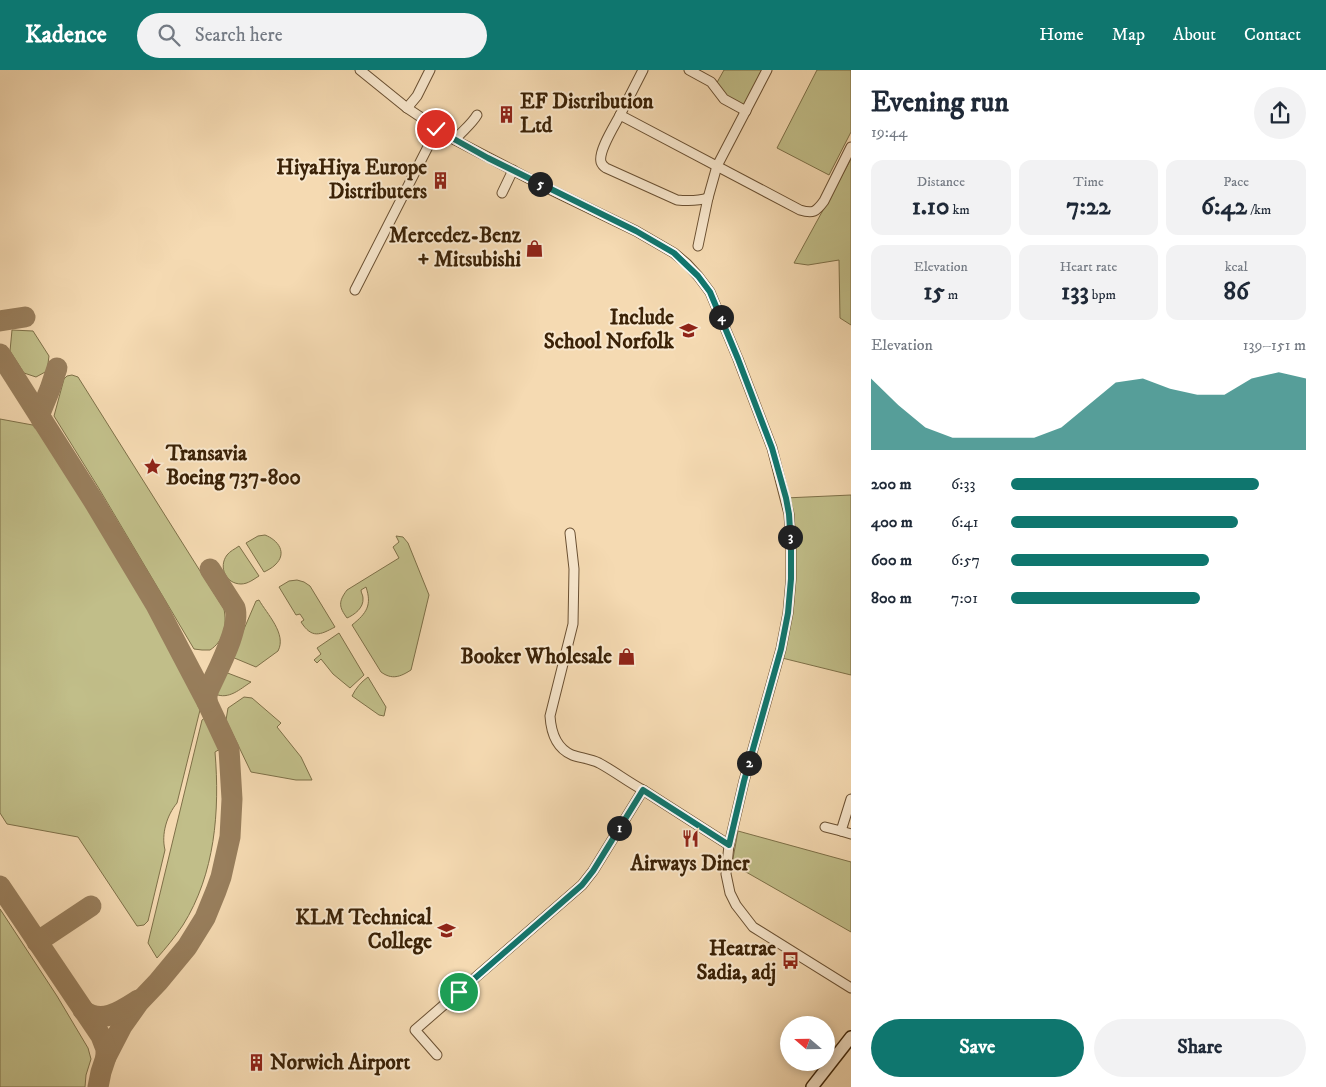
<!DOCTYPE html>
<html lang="en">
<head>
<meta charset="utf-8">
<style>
  body { margin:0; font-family:"IM FELL DW Pica",serif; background:#f2f2f3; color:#1f2937; height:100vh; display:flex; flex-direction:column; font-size:19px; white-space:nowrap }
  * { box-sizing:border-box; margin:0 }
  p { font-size:16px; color:#747a83 }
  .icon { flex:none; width:28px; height:28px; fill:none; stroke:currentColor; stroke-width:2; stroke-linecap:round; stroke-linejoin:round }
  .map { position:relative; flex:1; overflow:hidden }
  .drawer { display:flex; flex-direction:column; background:#fff; width:475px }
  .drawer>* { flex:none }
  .needle { width:32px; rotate:290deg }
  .buttons { position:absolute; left:780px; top:946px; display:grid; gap:10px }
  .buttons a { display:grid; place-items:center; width:55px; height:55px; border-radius:50%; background:#fff; box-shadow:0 2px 8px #0003; font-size:25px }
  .pin { position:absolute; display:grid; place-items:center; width:42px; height:42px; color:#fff; margin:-21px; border:2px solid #fff; border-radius:50%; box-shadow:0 1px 5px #0007 }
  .km { position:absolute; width:25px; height:25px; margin:-12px; border-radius:50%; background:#222; color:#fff; font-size:14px; line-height:25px; text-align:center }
  .round { display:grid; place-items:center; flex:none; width:52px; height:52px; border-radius:26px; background:#f2f2f3 }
  .overview { display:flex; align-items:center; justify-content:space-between; height:85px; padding:0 20px }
  h1 { font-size:28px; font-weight:800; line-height:38px }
  .figures { display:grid; grid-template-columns:repeat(3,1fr); gap:8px; height:85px; padding:5px 20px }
  .figures div { display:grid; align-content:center; border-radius:12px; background:#f2f2f3; text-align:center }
  .figures b { font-size:25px; font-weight:800 }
  .figures small { font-size:14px; font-weight:400 }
  .figures p { font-size:14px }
  .chart { height:140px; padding:10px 20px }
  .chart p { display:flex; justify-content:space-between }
  .chart svg { width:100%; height:90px; margin-top:5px; fill:#0f766e; opacity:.7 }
  .primary-button { display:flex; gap:10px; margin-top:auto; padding:10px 20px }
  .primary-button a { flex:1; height:58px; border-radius:30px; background:#0f766e; color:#fff; font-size:20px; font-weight:800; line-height:58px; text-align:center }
  .primary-button a+a { background:#f2f2f3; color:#1f2937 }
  ul { padding:0 20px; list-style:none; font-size:16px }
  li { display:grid; grid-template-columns:80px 60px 1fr; align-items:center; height:38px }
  li i { height:12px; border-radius:6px; background:#0f766e }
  header { display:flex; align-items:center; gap:30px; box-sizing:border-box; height:70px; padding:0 25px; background:#0f766e; color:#fff }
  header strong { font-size:24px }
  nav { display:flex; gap:28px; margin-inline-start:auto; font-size:18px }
  .search { width:350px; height:45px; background:#f2f2f3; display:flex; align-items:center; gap:12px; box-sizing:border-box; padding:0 18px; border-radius:28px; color:#747a83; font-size:19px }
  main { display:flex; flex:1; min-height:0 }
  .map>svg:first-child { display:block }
  .green { fill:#c1be89; stroke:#7e7048 }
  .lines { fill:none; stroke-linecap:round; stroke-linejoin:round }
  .taxiway { stroke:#987e5c; stroke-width:21 }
  .street-casing { stroke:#6a5032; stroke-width:11 }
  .secondary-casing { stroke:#3b2207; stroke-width:14 }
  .street { stroke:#f8e7cd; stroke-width:9 }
  .secondary { stroke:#f8e7cd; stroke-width:11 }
  .route-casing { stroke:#fff; stroke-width:10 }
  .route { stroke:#0f766e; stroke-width:6 }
  .labels { text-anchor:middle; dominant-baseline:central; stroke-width:4; stroke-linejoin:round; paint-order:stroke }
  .poi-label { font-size:21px; font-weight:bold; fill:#3b2207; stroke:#f8e7cd; text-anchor:end }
</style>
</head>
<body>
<header>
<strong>Kadence</strong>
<div class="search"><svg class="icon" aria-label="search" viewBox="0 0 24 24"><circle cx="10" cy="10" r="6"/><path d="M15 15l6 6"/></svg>Search here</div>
<nav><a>Home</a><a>Map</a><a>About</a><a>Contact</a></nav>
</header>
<main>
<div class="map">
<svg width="851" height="1017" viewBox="0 0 851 1017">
  <rect width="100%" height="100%" fill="#f5dab2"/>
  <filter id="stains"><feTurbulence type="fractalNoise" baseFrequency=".004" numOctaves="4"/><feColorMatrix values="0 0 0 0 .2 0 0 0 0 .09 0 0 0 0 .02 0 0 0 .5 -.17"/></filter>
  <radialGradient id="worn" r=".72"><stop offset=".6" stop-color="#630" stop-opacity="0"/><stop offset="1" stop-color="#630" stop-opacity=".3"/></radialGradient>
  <g class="green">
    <path d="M724,0H767L746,41L715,16Z"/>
    <path d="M817,0H851V62L829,105L777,78Z"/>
    <path d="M851,89V255L840,248L839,190L808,195L794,193Z"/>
    <path d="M12,260L33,261L49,286L47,301L36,307L24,303L10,281Z"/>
    <path d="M72,305L78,307L224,539C227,555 224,571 210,580H202L194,579L98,417L54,346L64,309L67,306Z"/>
    <path d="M0,349L38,356L128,501L201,636L177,733C167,745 161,764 165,780L148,851L144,855L137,856L78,767L7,754L0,743Z"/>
    <path d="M851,425V605L778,587L791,509L785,428Z"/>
    <path d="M265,465C278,470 288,483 275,495C272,498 268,500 264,502L246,473L258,466Z"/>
    <path d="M396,466L403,467L408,473L429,525L411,600C400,607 392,610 381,602L352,555C367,543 372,535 366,517L361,520C361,523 363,525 363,528C364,538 354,545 347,548C339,537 338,532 347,520L399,488L393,477L399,472Z"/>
    <path d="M239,476L259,506C254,509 248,514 241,514C226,514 218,497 227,485C230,481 235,479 239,476Z"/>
    <path d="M297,510L304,512L310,516L335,557C320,565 312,569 301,552L304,550L300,544L296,545L279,517L289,511Z"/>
    <path d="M259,530C267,544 287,564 278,581L256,597L232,587L256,531Z"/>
    <path d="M339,563L364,605L350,618L333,604L321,589L317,593L314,590L321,584L317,578Z"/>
    <path d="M225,602L251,612C240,619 229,630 215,624Z"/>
    <path d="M368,607L386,637L384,646L379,645L352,626C356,618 361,612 368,607Z"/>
    <path d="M244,627L252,628L281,653L277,657L301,687L312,710H296L251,702L226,650L228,638Z"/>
    <path d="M206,647L220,679L215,682C220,741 215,804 183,855C175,867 166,878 157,888L148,873L202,650Z"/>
    <path d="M738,761L851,792V862L732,794Z"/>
    <path d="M0,839L57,926L88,978L91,989L86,1005L85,1017H0Z"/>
  </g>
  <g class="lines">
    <g class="taxiway">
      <path d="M0,251L25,247"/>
      <path d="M0,284L93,430L156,535L207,632L229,679L232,729L230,767L221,807L216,821L205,848L187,877L158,912L139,932L122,956L106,987L101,1002L98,1017"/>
      <path d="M42,351L40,345L41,341L50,319L57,298"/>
      <path d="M207,632V625L209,619C217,601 241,557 235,538L210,499"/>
      <path d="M0,816L101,966L106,979V987"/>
      <path d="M37,872L91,836"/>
      <path d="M83,940C101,955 121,941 138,930"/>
    </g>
    <defs>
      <g id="street">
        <path d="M360,0L407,38L455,70L543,116L636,161L674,183L687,194L698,206L710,222L738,289L772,378L789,444L791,475V509L788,543L781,579L744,711L729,775L726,804L730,823L736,835L753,857L851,918"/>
        <path d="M689,0L711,12L724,29L746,41"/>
        <path d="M407,38L417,26L430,0"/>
        <path d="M620,45L643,0"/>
        <path d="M455,70C462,61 471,55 477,45"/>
        <path d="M502,123L513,100"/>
        <path d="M708,128C698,131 688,131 677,130L606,98C603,96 602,95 601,92C598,81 615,55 620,45L800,140C813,144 816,142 824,131L851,77"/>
        <path d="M698,176L708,128L717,96L767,0"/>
        <path d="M355,220L437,59"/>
        <path d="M643,720L729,775"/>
        <path d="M825,757L841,761L851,729"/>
        <path d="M841,761L851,764"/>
        <path d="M437,985L415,960L582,815L593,801L643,720C628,712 614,701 599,693C591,689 581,688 572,685C556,678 551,662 550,646L573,554L574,499L570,463"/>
      </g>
      <path id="secondary" d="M812,1017L851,967"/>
    </defs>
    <use href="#street" class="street-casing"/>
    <use href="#secondary" class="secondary-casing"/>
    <use href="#street" class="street"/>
    <use href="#secondary" class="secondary"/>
  </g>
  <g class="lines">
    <defs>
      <path id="route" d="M436,59L488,88L636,161L674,183L698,206L710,222L738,289L772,378L786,428L789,444L791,475V509L788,543L781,579L744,711L729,775L643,720L593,801L582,815L459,922"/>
    </defs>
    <use href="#route" class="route-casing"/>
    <use href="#route" class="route"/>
  </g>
  <defs>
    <symbol id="building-bare" viewBox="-9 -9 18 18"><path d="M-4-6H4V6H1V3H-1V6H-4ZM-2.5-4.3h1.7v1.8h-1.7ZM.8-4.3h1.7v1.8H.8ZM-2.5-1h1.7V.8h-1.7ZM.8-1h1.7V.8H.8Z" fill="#8f2418" stroke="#f8e7cd" stroke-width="2.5" paint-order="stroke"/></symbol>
    <symbol id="shop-bare" viewBox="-9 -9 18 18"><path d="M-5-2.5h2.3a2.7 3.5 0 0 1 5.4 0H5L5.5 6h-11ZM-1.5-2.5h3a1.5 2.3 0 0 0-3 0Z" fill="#8f2418" stroke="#f8e7cd" stroke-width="2.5" paint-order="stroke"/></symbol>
    <symbol id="school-bare" viewBox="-9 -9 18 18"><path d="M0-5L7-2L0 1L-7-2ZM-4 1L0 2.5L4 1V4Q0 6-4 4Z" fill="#8f2418" stroke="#f8e7cd" stroke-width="2.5" paint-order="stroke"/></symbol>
    <symbol id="sight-bare" viewBox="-9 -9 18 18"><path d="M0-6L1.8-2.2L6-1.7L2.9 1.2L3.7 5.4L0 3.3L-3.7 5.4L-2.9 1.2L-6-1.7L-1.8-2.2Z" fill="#8f2418" stroke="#f8e7cd" stroke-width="2.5" paint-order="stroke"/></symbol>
    <symbol id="restaurant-bare" viewBox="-9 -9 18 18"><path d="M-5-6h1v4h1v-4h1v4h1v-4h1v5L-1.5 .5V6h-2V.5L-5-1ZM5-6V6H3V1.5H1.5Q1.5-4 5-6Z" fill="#8f2418" stroke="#f8e7cd" stroke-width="2.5" paint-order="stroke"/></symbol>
    <symbol id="university-bare" viewBox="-9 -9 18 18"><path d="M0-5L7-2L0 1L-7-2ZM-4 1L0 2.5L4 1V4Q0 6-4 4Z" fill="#8f2418" stroke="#f8e7cd" stroke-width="2.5" paint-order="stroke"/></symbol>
    <symbol id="bus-bare" viewBox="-9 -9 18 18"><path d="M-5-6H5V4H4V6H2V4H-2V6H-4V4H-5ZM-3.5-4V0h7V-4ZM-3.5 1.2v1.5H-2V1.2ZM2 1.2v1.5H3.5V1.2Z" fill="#8f2418" stroke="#f8e7cd" stroke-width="2.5" paint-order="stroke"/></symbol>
  </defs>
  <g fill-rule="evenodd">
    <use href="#building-bare" x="494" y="32" width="25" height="25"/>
    <use href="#building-bare" x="428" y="98" width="25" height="25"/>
    <use href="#shop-bare" x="522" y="166" width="25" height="25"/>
    <use href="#school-bare" x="676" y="248" width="25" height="25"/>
    <use href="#sight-bare" x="140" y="384" width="25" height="25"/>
    <use href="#shop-bare" x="614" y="574" width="25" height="25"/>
    <use href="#restaurant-bare" x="678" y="756" width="25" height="25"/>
    <use href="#university-bare" x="434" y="848" width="25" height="25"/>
    <use href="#bus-bare" x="778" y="878" width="25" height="25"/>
    <use href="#building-bare" x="244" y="980" width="25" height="25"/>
  </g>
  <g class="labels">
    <g class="poi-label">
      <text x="520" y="32" text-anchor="start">EF Distribution<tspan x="520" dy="24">Ltd</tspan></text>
      <text x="427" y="98">HiyaHiya Europe<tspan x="427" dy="24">Distributers</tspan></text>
      <text x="521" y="166">Mercedez-Benz<tspan x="521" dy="24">+ Mitsubishi</tspan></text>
      <text x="674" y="248">Include<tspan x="674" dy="24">School Norfolk</tspan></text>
      <text x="166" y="384" text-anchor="start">Transavia<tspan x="166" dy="24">Boeing 737-800</tspan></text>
      <text x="612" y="587">Booker Wholesale</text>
      <text x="690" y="794" text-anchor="middle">Airways Diner</text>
      <text x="432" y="848">KLM Technical<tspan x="432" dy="24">College</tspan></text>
      <text x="776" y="879">Heatrae<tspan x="776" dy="24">Sadia, adj</tspan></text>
      <text x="270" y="993" text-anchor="start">Norwich Airport</text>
    </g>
  </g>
  <rect width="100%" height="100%" filter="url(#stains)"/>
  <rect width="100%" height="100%" fill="url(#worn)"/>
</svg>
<div class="buttons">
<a><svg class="needle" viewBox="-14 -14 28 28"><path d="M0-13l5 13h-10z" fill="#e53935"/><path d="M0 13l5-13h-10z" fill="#747a83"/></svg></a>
</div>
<div class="pin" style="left:459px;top:922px;background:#1e9e55"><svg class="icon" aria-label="arrive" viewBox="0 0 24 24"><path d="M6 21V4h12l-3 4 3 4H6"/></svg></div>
<div class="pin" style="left:436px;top:59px;background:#d93025"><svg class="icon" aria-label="check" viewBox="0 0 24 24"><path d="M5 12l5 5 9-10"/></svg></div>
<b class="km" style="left:619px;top:758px">1</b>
<b class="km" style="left:749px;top:693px">2</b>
<b class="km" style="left:790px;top:467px">3</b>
<b class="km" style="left:721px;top:247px">4</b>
<b class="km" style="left:540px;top:114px">5</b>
</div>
<section class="drawer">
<div class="overview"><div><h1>Evening run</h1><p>19:44</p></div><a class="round"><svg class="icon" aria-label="share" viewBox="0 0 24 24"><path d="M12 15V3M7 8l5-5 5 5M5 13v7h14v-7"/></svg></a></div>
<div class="figures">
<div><p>Distance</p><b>1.10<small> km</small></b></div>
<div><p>Time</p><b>7:22</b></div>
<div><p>Pace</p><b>6:42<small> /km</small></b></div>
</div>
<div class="figures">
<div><p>Elevation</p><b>15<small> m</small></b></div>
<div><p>Heart rate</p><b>133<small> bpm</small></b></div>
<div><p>kcal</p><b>86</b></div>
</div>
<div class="chart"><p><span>Elevation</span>139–151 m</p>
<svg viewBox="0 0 160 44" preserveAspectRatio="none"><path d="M0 44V9L10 22L20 33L30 38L40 38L50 38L60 38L70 33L80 22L90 11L100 9L110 14L120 17L130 17L140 9L150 6L160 9V44z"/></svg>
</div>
<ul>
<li><b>200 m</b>6:33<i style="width:84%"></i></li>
<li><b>400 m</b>6:41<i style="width:77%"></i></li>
<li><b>600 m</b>6:57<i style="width:67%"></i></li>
<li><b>800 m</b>7:01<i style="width:64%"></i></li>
</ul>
<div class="primary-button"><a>Save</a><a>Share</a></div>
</section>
</main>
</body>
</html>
